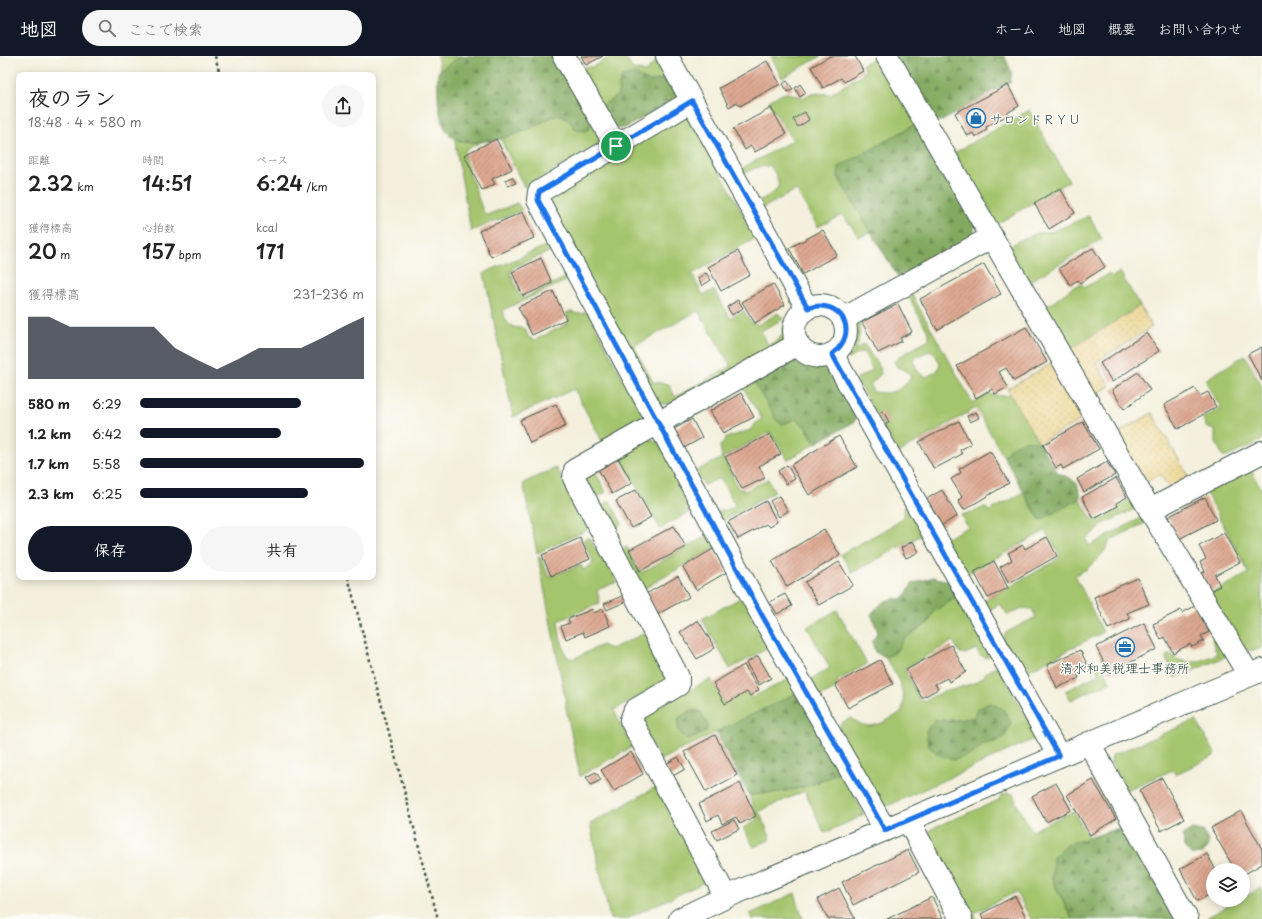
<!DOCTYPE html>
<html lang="ja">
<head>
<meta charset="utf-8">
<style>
  body { margin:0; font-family:"Playpen Sans","Klee One",sans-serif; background:#f6f6f6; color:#222; height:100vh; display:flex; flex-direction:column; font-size:15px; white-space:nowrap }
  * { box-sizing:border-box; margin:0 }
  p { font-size:13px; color:#767676 }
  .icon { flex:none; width:22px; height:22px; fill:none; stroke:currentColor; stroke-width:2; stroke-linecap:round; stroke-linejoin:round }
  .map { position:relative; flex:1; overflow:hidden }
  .panel { position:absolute; left:16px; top:16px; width:360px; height:508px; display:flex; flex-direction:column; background:#fff; border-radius:8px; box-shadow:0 2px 10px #0003 }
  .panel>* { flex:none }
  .controls { position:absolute; left:1206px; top:807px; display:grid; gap:8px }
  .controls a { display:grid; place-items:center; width:44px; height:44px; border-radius:50%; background:#fff; box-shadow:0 2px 10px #0003; font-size:20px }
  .pin { position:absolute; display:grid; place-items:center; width:34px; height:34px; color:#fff; margin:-17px; border:2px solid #fff; border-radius:50%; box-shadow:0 1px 4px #0007 }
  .round { display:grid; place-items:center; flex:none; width:42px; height:42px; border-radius:21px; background:#f6f6f6 }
  .summary { display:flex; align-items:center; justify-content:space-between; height:68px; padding:0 12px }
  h1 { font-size:22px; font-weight:600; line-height:30px }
  .figures { display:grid; grid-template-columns:repeat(3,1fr); gap:6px; height:68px; padding:4px 12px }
  .figures div { display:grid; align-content:center }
  .figures b { font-size:20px; font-weight:600 }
  .figures small { font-size:11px; font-weight:400 }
  .figures p { font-size:11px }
  .chart { height:112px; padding:8px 12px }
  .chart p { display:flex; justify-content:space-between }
  .chart svg { width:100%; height:72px; margin-top:4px; fill:#111827; opacity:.7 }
  .button { display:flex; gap:8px; margin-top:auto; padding:8px 12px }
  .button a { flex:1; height:46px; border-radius:24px; background:#111827; color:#fff; font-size:16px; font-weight:600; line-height:46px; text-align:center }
  .button a+a { background:#f6f6f6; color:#222 }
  ul { padding:0 12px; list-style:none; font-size:13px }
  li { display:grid; grid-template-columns:64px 48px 1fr; align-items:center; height:30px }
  li i { height:10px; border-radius:5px; background:#111827 }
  header { display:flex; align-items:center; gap:24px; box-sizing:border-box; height:56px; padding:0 20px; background:#111827; color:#fff }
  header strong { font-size:19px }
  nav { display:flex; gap:22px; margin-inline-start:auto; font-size:14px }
  .search { width:280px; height:36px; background:#f6f6f6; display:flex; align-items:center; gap:10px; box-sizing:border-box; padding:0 14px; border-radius:22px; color:#767676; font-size:15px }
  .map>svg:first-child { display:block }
  .grass { fill:#a4c56d; stroke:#628150; fill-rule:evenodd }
  .forest { fill:url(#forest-firs); stroke:#51744a }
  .sand { fill:url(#sand-dots); stroke:#868c69 }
  .building { fill:url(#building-hatch) }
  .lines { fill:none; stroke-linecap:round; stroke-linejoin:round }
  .minor-casing { stroke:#3f584d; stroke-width:24 }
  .path { stroke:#3f584d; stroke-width:2.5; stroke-dasharray:3 3; stroke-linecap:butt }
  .minor { stroke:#fff; stroke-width:22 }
  .route-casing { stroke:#fff; stroke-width:8 }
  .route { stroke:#1a73e8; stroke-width:5 }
  .labels { text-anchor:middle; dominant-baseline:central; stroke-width:3; stroke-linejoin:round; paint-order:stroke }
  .poi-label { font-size:13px; fill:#1f3d34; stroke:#fdfcf7; text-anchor:start }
</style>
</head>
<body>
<header>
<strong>地図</strong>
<div class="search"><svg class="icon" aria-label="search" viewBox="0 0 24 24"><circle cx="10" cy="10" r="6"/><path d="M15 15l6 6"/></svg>ここで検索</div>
<nav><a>ホーム</a><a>地図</a><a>概要</a><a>お問い合わせ</a></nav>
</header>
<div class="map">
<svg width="1262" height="863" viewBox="0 0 1262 863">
  <defs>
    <pattern id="forest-firs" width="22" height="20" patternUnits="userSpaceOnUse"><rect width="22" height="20" fill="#83aa60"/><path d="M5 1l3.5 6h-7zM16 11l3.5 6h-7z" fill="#6b8c50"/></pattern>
    <pattern id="sand-dots" width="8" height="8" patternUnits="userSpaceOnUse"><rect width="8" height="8" fill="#eeda9e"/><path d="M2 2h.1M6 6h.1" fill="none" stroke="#ccbc89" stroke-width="1.8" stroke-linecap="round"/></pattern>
    <pattern id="building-hatch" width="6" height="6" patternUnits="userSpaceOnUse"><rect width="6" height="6" fill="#dea992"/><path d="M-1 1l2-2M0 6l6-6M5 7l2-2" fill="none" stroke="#b38b78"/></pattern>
  </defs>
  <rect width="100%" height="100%" fill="#fdfcf7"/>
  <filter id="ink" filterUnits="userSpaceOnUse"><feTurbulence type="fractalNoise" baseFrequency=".025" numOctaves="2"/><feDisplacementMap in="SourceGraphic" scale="8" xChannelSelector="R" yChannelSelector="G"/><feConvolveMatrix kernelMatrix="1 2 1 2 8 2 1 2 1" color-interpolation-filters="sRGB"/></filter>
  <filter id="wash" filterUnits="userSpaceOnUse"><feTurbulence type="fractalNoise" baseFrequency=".012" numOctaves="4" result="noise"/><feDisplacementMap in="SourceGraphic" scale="16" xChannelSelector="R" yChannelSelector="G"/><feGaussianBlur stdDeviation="0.9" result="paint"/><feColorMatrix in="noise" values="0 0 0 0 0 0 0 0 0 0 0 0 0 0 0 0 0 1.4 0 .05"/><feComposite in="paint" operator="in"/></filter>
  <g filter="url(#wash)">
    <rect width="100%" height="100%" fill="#f4f0dd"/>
    <g class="grass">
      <path d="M437,0H475L440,14Z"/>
      <path d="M571,0H577L583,11H592L612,0H624L633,13L646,16L655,6L661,3L670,21L650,26L634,18L619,30L618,39L601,51Z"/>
      <path d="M771,0H821L782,22Z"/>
      <path d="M876,0L916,68L838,121L871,177L858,181L851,169L842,159L818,171L796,134L763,152L759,145C781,133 784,132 770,109L756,112L742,118L739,114L793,84L770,49L769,45C785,35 786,35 803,42L811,37L830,38L863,18L865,14L862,9Z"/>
      <path d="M1029,54L1069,125L997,168L954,97Z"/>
      <path d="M558,58L566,61L576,74L592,69L602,84L599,89L524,131L500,82L519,77Z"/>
      <path d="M689,58L756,182L692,218L703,239L714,234L730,262L744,255L750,265L758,269L778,257L783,263L761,275L768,289L778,284L783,278V272L788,271V280L784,286L673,347L662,348L653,343L551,150L550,143L556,134ZM698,255L731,310L675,341L669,328L653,326L634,290Z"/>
      <path d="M454,81L459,85H483L465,94L464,102L483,155L487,159L517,147L522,154L471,175Z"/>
      <path d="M1089,160L1102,183L1027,227L1006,194L1016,186L1038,177L1053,175Z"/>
      <path d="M550,188L554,194L514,211L510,217L521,241L524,242L566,221L568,224L503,254C506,269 510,272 525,272L529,282L535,284L567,268L569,264L566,257L570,256L579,258L588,256L642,358V364L603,387L574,333L513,361L484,217Z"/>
      <path d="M1120,216L1140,250L1066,296L1036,247L1042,244L1046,250C1060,244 1068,231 1082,228L1085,231L1109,218L1112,221Z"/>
      <path d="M908,232L973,347L989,338L1000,340L1011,339L1016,342L1039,387C1022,383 1014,387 1004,401L976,352L898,397L856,323L873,314L863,295L848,303L847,299L853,276V262ZM907,238L929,278V284L900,300L894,306L897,311L907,315L911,321C900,337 890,338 873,336L870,329L881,318L880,312L864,288L855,294L858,287L861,264ZM929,295L935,298L940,308L937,315L926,321C918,318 914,311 914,302Z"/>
      <path d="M1245,299L1262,331V384L1227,401L1223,400L1215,384V374L1206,371L1203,362L1221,352L1205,324Z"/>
      <path d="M754,319L783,368L796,363L804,369L816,387L788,404L770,376L723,401L738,432L745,435L768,423L775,436L722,466L717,456L733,452L735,449L720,422L704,429L696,415L722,402L720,390L726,382L750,374L755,368L762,363L740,327Z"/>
      <path d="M648,383L654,384L659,387L696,452L660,473L620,400Z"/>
      <path d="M1249,411L1262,434V592C1254,595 1250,595 1242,592L1210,538L1249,517L1205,435Z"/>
      <path d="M556,412L589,473L537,497L523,427Z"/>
      <path d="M595,415L606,436L591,444L584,421Z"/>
      <path d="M1023,436L1040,464L1080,443L1092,463C1108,466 1120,449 1132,440L1137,452L1101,469L1099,473L1086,482L1089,490L1141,462L1145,467L1109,485L1107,493L1087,513L1075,519L1103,576L1022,618L1003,584L1005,577L1036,561L1032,553L1022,552L1008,559L1000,548L987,555L983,546L1055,505L1060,499L1045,475L965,519L945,483L968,471L961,459L973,456L985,451L989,455L1014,442Z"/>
      <path d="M610,445L622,468L608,476L596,453Z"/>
      <path d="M907,448L923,478L852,517L841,498L897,467L904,460V451Z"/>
      <path d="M710,478L716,491L640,535L618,495L627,491L638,514L643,516Z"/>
      <path d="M589,481L596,494L599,492L617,526L597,534L600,547L558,565L560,580L566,600L573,603L602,589L611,593L645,577L666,619L667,624L663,628L614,654L632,691L580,720L566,652V646L538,501L541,502L549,521L581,509L583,514L592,508L593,505L583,484Z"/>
      <path d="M744,540L772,590L730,613L702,563Z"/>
      <path d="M957,541L992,597L987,602L980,599L976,593L965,598L960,597L953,585L904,613L921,646L945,635L952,634L974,627L984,621L986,616L998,610L1035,676L1034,683L885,751L878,749L838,675L841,667L852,662C869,678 883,666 901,657C909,636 895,617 884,600L893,598L902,584L929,566L934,555Z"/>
      <path d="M837,554L867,608L837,625L838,627L835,628L837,632L820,641L810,624L830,612L807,571Z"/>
      <path d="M1215,579L1227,600L1175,622L1165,601L1170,598C1187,612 1199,605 1217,598L1212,584Z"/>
      <path d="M1101,608L1110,626L1071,644L1065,635L1099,618L1096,611Z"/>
      <path d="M711,623L725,648L747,636L751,642L789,623L797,637L660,704L642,669L643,661L649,655Z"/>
      <path d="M1196,664L1216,699L1176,718L1173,714L1126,734L1111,707L1112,699Z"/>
      <path d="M840,715L862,754L863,759L858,762L824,777L805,735L759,755L771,783L754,791L743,772L757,764L755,755L749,739C780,737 815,732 840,715Z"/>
      <path d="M656,731L707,825L626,863H610L590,768Z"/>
      <path d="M1007,737L1013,738L1015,741L1016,747L1032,775L1073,755L1089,782L1066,789L1052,823L1072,863H1031L1016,836L974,857L977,863H970L927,779L931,773L999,744L1001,739Z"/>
      <path d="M1262,831V863H1208V861L1239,844H1243V842Z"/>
      <path d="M795,837L803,863H752L750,858Z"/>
    </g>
    <g class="forest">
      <path d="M460,0H574L592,69L586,75L576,74L566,61L558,58C545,64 532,72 519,77C503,84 462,93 449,78C437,65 437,33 438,16Z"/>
      <path d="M892,0H1004L1012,16L1010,26L991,36L942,65L929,64Z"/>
      <path d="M634,18L650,26L670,21L679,40L627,71L616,73L601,51L618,39L619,30L622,21Z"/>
      <path d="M916,68L974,168V176L970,181L898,221L838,121L839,111Z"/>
      <path d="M800,299L829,312L857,361L854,366L816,387L804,369L796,363L783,368L777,365L755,328L754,319Z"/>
      <path d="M1027,384L1039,387L1058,417L1070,422L1077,428L1080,437V443L1040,464L1004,401L1011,391Z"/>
      <path d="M933,521L948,525L957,541L934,555L929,566L902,584C900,593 893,601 884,600C881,599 877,597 875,596L872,586L878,576L871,558C880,548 887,541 901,543L905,540L912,528Z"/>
      <path d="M797,637L840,715C815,732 780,737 749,739L716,676Z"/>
      <path d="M990,647L1003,653L1011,666L1005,680L997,685L984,688L974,697L954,704L939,699L928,690L926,675L935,663C949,665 960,664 974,661L977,653Z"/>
      <path d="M689,655H700L708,669L706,676L695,681L686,683L678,674V663Z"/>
      <path d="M1122,771L1133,774L1183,863H1072L1052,823L1053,801L1066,789Z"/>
      <path d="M1192,773L1203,775C1208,785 1211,788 1203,798L1192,799L1184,791L1183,779Z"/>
    </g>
    <g class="sand">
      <path d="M1140,250L1152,271L1096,306L1110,330L1091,341L1066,296Z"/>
      <path d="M1052,307L1083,363L1039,387L1007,333Z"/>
      <path d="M1152,357L1191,425L1173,435L1160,419L1142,428L1115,379Z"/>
    </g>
    <g id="blocks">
      <g class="building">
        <path d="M581,0H603L586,9Z"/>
        <path d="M830,0H855L863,15L844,26L841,22L823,32L811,11Z"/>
        <path d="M767,5L780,28L740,50L737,46L729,51L719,32Z"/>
        <path d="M787,25L793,33L788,36L783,28Z"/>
        <path d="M800,28L806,37L800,41L795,32Z"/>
        <path d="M1008,29L1019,50L1007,57L1008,59L986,71L987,74L975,81L973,77L967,80L955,57Z"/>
        <path d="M771,52L786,78L755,96L751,90L745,94L733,73Z"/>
        <path d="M805,56L809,64L798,71L793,63Z"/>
        <path d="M496,83L512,113L492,123L495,128L482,134L464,99Z"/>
        <path d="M512,121L516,127L508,130L505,124Z"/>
        <path d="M1060,132L1075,157L1049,173L1034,147Z"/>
        <path d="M523,156L534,182L491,201L479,175Z"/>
        <path d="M823,174L837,199L803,218L789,192Z"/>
        <path d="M1093,192L1105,211L1080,227L1078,224L1070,229L1059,212Z"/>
        <path d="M738,195L750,219L721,235L708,211Z"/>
        <path d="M541,202L552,227L523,240L512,216Z"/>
        <path d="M984,208L1001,238L937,274L920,243Z"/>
        <path d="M706,217L711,224L702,230L698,222Z"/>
        <path d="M773,228L785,249L755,267L742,246Z"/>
        <path d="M553,235L566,263L532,279L518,251Z"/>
        <path d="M738,244L743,252L732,259L727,251Z"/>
        <path d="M898,248L912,276L900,282L902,285L878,297L862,266Z"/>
        <path d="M1026,271L1047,306L1014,325L1006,312L999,316L1008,331L995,338L992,333L976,342L957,310Z"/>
        <path d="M1147,277L1159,295L1112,326L1100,307Z"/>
        <path d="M1262,291V325L1248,298Z"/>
        <path d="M1138,316L1150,334L1124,353L1112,334Z"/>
        <path d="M1195,332L1200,340L1208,336L1216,351L1178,373L1164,349Z"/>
        <path d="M741,337L754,361L723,377L710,355Z"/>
        <path d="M556,348L566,370L530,387L520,364Z"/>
        <path d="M883,355L889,366L883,369L877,358Z"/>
        <path d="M976,356L979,362L970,366L967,360Z"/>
        <path d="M692,363L702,382L684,392L674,373Z"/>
        <path d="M959,365L971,388L960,394L962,398L934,413L919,386Z"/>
        <path d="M1083,366L1099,393L1063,413L1061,409L1056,412L1043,389Z"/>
        <path d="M770,378L781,398L759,410L765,422L742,433L725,401Z"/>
        <path d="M839,380L857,411L809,439L791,409Z"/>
        <path d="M990,395L1009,427L964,454L958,445L962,441L951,423L961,417L959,413Z"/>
        <path d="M618,402L632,427L612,438L598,413Z"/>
        <path d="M1107,406L1115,419L1084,436L1077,423Z"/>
        <path d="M787,409L795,423L786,428L778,415Z"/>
        <path d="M1116,422L1127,441L1116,447L1118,450L1094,463L1082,441Z"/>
        <path d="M636,434L651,461L631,472L616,445Z"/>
        <path d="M942,434L957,460L939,471L923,445Z"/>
        <path d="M779,440L788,455L779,461L770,445Z"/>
        <path d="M1205,441L1216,464L1179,483L1168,461Z"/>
        <path d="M766,445L777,466L769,471L766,468L738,483L728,466Z"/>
        <path d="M674,470L686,491L640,515L629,494Z"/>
        <path d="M824,473L840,499L787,531L772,505Z"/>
        <path d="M1224,477L1240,506L1215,519L1220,530L1207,536L1198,519L1205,515L1200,506L1206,503L1199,490Z"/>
        <path d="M1047,481L1057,500L1009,527L1000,511L1012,504L1008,497L1023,489L1025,493Z"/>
        <path d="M580,482L590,503L551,520L542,499Z"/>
        <path d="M913,485L919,496L906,502L901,492Z"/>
        <path d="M713,493L727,516L696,534L683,511Z"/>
        <path d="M994,505L1008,532L988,542L974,516Z"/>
        <path d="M839,506L853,529L819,549L805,526Z"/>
        <path d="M678,520L689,541L658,558L646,538Z"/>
        <path d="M1138,522L1149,548L1127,557L1130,563L1108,573L1094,541Z"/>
        <path d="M785,538L792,550L777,558L770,546Z"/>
        <path d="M624,539L627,545L607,554L604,548Z"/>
        <path d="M1195,550L1209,576L1201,580L1204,585L1192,591L1190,588L1173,597L1165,581L1161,584L1153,568L1181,554L1182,557Z"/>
        <path d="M593,553L594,557L603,553L610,570L585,581L583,576L566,583L561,570L570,567L568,563Z"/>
        <path d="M698,564L715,592L697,603L680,576Z"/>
        <path d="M1144,567L1157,593L1109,617L1096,591Z"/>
        <path d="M951,589L966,616L949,626L947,622L935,628L938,633L922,642L906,614Z"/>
        <path d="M1080,594L1088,610L1076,616L1079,622L1057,632L1047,609Z"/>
        <path d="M758,600L771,622L759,629L746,607Z"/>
        <path d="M880,604L893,628L848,652L835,628Z"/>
        <path d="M744,609L759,634L750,640L747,636L725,648L713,627Z"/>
        <path d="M715,679L737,719L706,736L684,696Z"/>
        <path d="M631,696L643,718L614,735L601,714Z"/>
        <path d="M678,701L685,713L671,721L664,709Z"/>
        <path d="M596,716L601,724L591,729L586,721Z"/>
        <path d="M1162,722L1184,763L1161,775L1139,734Z"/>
        <path d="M1093,724L1116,763L1090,779L1067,739Z"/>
        <path d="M740,727L756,760L740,768L736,761L722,768L718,759L707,765L699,748Z"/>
        <path d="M1056,727L1071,754L1046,766L1032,740Z"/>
        <path d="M1241,755L1262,793V808L1243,819V814H1235L1211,772Z"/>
        <path d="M734,764L739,773L717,784L712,775Z"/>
        <path d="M908,794L919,816L853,849L842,826Z"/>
        <path d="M1207,798L1216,814H1213V837L1197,845L1180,813Z"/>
        <path d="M839,832L855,863H828L818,843Z"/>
        <path d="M1015,840L1027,863H983L981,858Z"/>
        <path d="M932,841L943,863H887Z"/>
      </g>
    </g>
  </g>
  <g filter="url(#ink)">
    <use href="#blocks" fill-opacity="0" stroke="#3f584d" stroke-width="1"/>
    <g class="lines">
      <defs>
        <g id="minor">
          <path d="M564,0L616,90L539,136L538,144L763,561L885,774"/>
          <path d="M667,0L807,252"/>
          <path d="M887,0L1150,454L1249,619"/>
          <path d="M616,90L692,45"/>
          <circle cx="820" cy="275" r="26"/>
          <path d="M843,263L992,181"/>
          <path d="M832,298L1059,700"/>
          <path d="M1150,454L1262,396"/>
          <path d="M1089,687L1187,863"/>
          <path d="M908,764L961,863"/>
          <path d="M726,841L631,664L635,654L678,629V621L574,422L575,414L798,288"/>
          <path d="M680,863L726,841L1262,614"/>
        </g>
      </defs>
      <use href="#minor" class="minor-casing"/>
      <g class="path">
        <path d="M215,0L220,19"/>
        <path d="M348,521L438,863"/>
      </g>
      <use href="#minor" class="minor"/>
    </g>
  </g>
  <g class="lines" filter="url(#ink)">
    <defs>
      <path id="route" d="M692,45L808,252C841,241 861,277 832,298L1059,700L885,774L763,561L538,144L539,136Z"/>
    </defs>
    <use href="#route" class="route-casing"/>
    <use href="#route" class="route"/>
  </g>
  <defs>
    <symbol id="shop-ring" viewBox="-11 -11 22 22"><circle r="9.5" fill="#fdfcf7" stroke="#1f6fb2" stroke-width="1.5"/><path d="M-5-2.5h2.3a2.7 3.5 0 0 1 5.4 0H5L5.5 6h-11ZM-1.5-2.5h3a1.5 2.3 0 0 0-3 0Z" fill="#1f6fb2"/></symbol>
    <symbol id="office-ring" viewBox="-11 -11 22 22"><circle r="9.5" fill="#fdfcf7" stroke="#1f6fb2" stroke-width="1.5"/><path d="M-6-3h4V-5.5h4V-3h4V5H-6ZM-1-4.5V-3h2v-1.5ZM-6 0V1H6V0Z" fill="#1f6fb2"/></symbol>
  </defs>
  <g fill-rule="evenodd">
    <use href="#shop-ring" x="965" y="51" width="22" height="22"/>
    <use href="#office-ring" x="1114" y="580" width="22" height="22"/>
  </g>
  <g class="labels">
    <g class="poi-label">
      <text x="990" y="62">サロンドＲＹＵ</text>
      <text x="1125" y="611" text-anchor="middle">清水和美税理士事務所</text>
    </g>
  </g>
</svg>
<div class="controls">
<a><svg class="icon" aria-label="layers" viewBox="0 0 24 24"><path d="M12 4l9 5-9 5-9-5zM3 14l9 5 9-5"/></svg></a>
</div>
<div class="pin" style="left:616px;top:90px;background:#1e9e55"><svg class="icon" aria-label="arrive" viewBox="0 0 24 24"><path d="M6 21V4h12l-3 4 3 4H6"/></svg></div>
<section class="panel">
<div class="summary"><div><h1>夜のラン</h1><p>18:48 · 4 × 580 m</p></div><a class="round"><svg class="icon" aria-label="share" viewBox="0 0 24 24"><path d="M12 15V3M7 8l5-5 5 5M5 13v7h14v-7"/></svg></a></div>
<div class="figures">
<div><p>距離</p><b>2.32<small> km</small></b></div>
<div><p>時間</p><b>14:51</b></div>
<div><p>ペース</p><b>6:24<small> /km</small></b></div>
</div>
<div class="figures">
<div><p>獲得標高</p><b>20<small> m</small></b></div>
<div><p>心拍数</p><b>157<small> bpm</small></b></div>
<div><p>kcal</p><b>171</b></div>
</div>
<div class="chart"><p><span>獲得標高</span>231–236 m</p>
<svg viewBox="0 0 160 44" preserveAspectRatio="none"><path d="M0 44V6L10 6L20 12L30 12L40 12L50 12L60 12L70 25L80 32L90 38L100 32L110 25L120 25L130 25L140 19L150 12L160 6V44z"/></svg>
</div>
<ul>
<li><b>580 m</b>6:29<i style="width:72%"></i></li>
<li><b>1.2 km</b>6:42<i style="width:63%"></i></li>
<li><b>1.7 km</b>5:58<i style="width:100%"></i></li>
<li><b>2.3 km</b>6:25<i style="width:75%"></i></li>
</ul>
<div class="button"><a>保存</a><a>共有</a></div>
</section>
</div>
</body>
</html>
